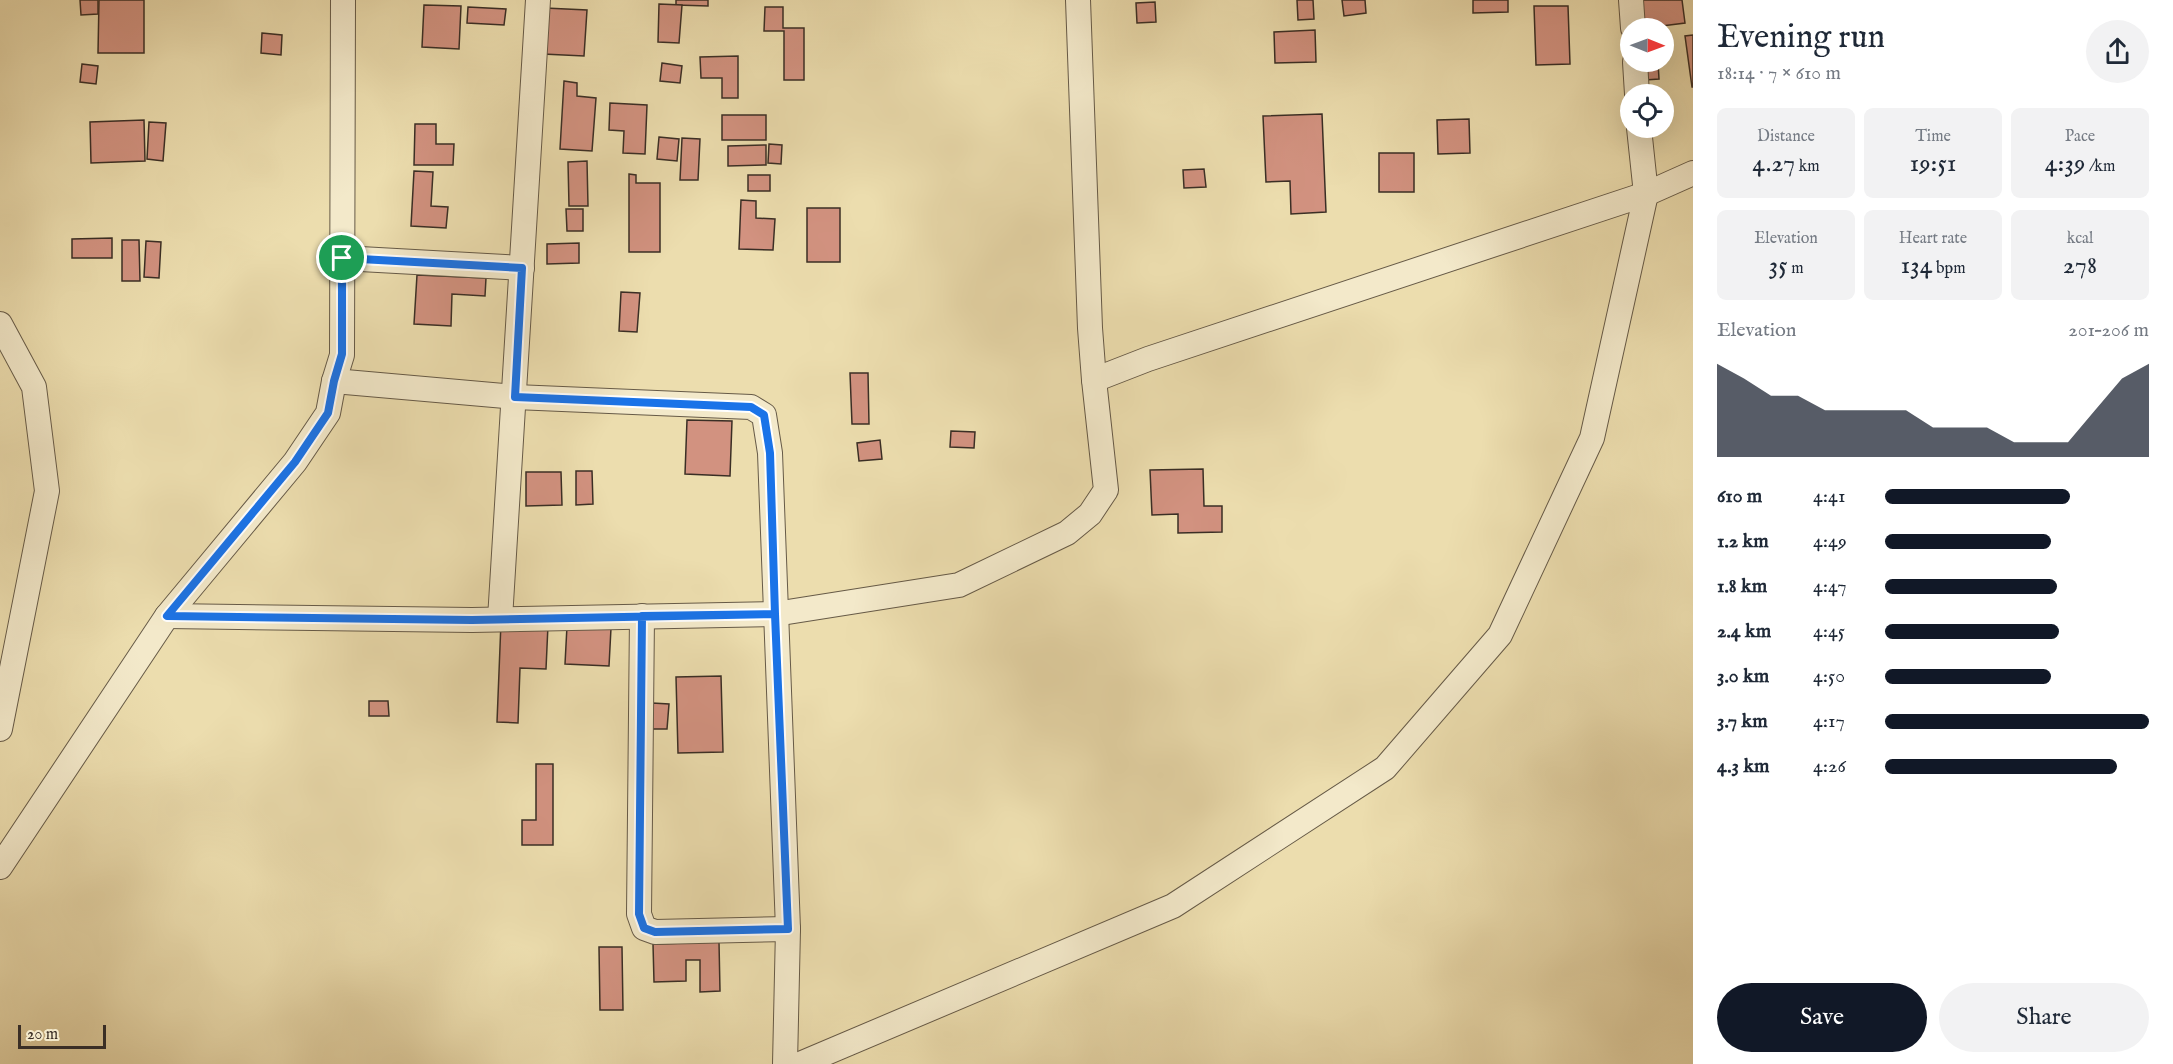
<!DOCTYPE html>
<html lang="en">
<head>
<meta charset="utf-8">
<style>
  body { margin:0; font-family:"IM FELL English",serif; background:#f2f2f3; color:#1f2937; height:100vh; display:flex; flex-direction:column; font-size:22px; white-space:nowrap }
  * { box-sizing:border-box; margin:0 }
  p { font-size:20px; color:#747a83 }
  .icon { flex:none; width:33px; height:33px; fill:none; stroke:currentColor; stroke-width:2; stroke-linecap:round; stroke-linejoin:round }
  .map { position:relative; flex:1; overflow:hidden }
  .side { display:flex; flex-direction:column; background:#fff; width:480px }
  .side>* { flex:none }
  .needle { width:39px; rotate:91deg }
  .tools { position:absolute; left:1620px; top:18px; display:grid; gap:12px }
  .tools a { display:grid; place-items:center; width:54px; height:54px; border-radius:50%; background:#fff; box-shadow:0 6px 24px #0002; font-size:30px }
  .scale { position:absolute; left:18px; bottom:15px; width:88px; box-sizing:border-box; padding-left:6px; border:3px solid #3a2e25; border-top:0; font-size:16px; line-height:21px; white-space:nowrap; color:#3a2e25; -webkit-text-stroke:4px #f3e9ca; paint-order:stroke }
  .pin { position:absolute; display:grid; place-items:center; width:51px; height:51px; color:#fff; margin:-26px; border:3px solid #fff; border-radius:50%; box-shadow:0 2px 6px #0007 }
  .round { display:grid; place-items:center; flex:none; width:63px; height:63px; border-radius:32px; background:#f2f2f3 }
  .headline { display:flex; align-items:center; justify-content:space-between; height:102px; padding:0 24px }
  h1 { font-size:33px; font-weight:600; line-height:45px }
  .metrics { display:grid; grid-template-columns:repeat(3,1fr); gap:9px; height:102px; padding:6px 24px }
  .metrics div { display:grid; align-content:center; border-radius:9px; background:#f2f2f3; text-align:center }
  .metrics b { font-size:26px; font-weight:600 }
  .metrics small { font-size:16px; font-weight:400 }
  .metrics p { font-size:16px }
  .chart { height:168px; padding:12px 24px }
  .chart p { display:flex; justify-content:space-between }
  .chart svg { width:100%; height:108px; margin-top:6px; fill:#111827; opacity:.7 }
  .button { display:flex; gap:12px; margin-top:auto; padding:12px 24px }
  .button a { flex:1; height:69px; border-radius:36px; background:#111827; color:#fff; font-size:24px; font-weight:600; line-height:69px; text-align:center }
  .button a+a { background:#f2f2f3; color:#1f2937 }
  ul { padding:0 24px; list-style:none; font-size:20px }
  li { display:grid; grid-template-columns:96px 72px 1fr; align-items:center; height:45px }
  li i { height:15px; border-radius:8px; background:#111827 }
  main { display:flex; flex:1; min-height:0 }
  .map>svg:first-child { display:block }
  .building { fill:#d29280; stroke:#3a2e25; stroke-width:1.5 }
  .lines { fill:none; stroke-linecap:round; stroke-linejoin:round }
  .street-casing { stroke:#665a47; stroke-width:26 }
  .street { stroke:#f3e9ca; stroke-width:24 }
  .route-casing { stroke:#fff; stroke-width:12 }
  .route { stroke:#1a73e8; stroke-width:8 }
</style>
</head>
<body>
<main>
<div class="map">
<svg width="1693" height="1064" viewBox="0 0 1693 1064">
  <rect width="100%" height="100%" fill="#ecddae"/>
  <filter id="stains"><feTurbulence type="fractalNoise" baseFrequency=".00333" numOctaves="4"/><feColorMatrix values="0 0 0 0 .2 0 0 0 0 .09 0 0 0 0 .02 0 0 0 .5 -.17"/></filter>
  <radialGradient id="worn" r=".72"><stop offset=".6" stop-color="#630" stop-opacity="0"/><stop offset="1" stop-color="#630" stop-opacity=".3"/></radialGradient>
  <g class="building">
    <path d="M80,0H98V14L81,15Z"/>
    <path d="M99,0H144V53H98Z"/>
    <path d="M676,0H708V6L676,5Z"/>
    <path d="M1297,0H1313L1314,19L1298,20Z"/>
    <path d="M1342,0H1365L1366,13L1344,16Z"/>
    <path d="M1473,0H1508V12L1473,13Z"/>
    <path d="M1641,0H1682L1685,23L1646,28Z"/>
    <path d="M1155,2L1156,22L1137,23L1136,3Z"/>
    <path d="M659,4L682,5L679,43L658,42Z"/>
    <path d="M424,5L461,6L459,49L422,47Z"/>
    <path d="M1534,6H1568L1570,64L1536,65Z"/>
    <path d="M468,7L506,9L504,25L467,23Z"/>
    <path d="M765,7H783V28H804V80H784V31H764Z"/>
    <path d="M545,8L587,10L584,56L543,54Z"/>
    <path d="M1315,30L1316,62L1275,63L1274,32Z"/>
    <path d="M262,33L282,35L281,55L261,53Z"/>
    <path d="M1693,35V87H1692L1685,36Z"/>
    <path d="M738,56V98H722V78H701L700,57Z"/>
    <path d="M1645,62H1658L1659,79L1645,80Z"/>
    <path d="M662,63L682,66L680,83L660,81Z"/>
    <path d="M82,64L98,66L96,84L80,82Z"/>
    <path d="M564,81L577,83V96L596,98L592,151L560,149Z"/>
    <path d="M610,103L647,105L645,154L623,153L624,131L609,130Z"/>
    <path d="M1322,114L1326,212L1291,214L1290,181L1266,182L1263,116Z"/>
    <rect x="722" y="115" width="44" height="25"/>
    <path d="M1469,119L1470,153L1438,154L1437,120Z"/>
    <path d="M144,120L145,161L91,163L90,122Z"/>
    <path d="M149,122L166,123L163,161L147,159Z"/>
    <path d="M415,124H436V144H454L453,165H414Z"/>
    <path d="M659,137L679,139L677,161L657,159Z"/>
    <path d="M682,138L700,139L698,180H680Z"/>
    <path d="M769,144L782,145L781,164L768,163Z"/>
    <path d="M766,145V165L728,166V146Z"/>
    <rect x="1379" y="153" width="35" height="39"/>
    <path d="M587,161L588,206H569L568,162Z"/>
    <path d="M1204,169L1206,187L1184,188L1183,170Z"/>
    <path d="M414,171L433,172L431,206L448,207L446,228L411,226Z"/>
    <path d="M629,174L636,175V183H660V252H629Z"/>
    <rect x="748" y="175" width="22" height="16"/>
    <path d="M741,200L756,201V218L775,219L773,250L739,249Z"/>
    <rect x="807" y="208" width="33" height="54"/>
    <path d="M566,209H583V231H567Z"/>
    <path d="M112,238V258H72V239Z"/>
    <path d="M122,240H139L140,281H122Z"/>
    <path d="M146,241L161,242L159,278L144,277Z"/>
    <path d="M579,243V263L547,264V244Z"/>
    <path d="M417,275L486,278L485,296L452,294L451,326L414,324Z"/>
    <path d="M621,292L640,293L637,332L619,331Z"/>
    <path d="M850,373H868L869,424H852Z"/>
    <path d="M687,420L732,421L730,476L685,474Z"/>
    <path d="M951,431L975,432L974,448L950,447Z"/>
    <path d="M880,440L882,459L859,461L857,443Z"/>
    <path d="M1203,469L1204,506H1222V532L1178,533V514L1152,515L1150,470Z"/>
    <path d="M576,471H592L593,504L576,505Z"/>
    <path d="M526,472H561L562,505L526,506Z"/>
    <path d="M501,622L548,625L546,669L520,668L518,723L497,722Z"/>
    <path d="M567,626L611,628L609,666L565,664Z"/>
    <path d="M721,676L723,752L678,753L676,677Z"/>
    <path d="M369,701H388L389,716H369Z"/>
    <path d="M652,703L669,704L667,729H651Z"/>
    <path d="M536,764H553V845H522V820H536Z"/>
    <path d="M719,942L720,991L700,992V960H686V981L654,982L653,944Z"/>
    <path d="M599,947H622L623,1010H600Z"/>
  </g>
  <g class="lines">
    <defs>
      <g id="street">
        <path d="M1631,0L1633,28"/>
        <path d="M1635,62L1637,94"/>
        <path d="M342,258L522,268"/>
        <path d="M0,324L34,387L47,491L0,729"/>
        <path d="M1094,380L1148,359L1646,194L1693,173"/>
        <path d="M334,381L515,397L751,407L764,415L770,453L788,929L785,1064"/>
        <path d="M167,616L472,620L775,614L959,585L1067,533L1090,514L1106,490L1094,380L1090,328L1078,0"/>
        <path d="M642,616L639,914L644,928L655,932L788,929"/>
        <path d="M500,619L538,0"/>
        <path d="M0,867L167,616L295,462L328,413L334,381L342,355L343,0"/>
        <path d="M800,1064L1173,906L1385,768L1500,635L1592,438L1646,194L1639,128"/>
      </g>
    </defs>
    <use href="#street" class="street-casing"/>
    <use href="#street" class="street"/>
  </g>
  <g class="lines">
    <defs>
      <path id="route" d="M342,258V354L334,381L328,413L295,462L167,616L472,620L775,614L788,929L655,932L644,928L639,914L642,616L775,614L770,453L764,415L751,407L515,397L522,268L342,258"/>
    </defs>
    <use href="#route" class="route-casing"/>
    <use href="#route" class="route"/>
  </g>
  <rect width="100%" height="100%" filter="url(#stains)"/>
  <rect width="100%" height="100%" fill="url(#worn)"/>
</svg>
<div class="tools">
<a><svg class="needle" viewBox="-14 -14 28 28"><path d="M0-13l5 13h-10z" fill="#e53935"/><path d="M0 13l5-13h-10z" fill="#747a83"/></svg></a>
<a><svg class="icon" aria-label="locate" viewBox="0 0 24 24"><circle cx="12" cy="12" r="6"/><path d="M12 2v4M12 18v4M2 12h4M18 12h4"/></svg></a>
</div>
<div class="scale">20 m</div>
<div class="pin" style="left:342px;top:258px;background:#1e9e55"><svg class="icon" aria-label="arrive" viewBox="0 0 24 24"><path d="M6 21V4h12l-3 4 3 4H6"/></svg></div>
</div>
<section class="side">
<div class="headline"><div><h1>Evening run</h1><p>18:14 · 7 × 610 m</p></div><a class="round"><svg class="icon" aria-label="share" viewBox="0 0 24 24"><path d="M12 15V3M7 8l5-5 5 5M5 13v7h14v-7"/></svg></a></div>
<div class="metrics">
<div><p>Distance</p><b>4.27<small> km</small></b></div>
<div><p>Time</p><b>19:51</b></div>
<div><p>Pace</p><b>4:39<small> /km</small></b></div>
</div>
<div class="metrics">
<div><p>Elevation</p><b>35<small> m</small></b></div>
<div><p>Heart rate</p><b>134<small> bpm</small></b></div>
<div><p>kcal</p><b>278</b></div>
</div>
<div class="chart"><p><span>Elevation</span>201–206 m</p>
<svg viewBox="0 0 160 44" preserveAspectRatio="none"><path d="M0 44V6L10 12L20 19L30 19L40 25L50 25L60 25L70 25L80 32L90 32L100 32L110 38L120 38L130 38L140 25L150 12L160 6V44z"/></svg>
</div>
<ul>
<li><b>610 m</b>4:41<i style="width:70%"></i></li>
<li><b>1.2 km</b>4:49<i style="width:63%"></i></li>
<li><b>1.8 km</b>4:47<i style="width:65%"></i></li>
<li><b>2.4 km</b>4:45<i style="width:66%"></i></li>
<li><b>3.0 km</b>4:50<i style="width:63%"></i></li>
<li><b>3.7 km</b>4:17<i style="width:100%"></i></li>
<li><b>4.3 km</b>4:26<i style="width:88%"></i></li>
</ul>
<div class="button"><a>Save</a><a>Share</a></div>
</section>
</main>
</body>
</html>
